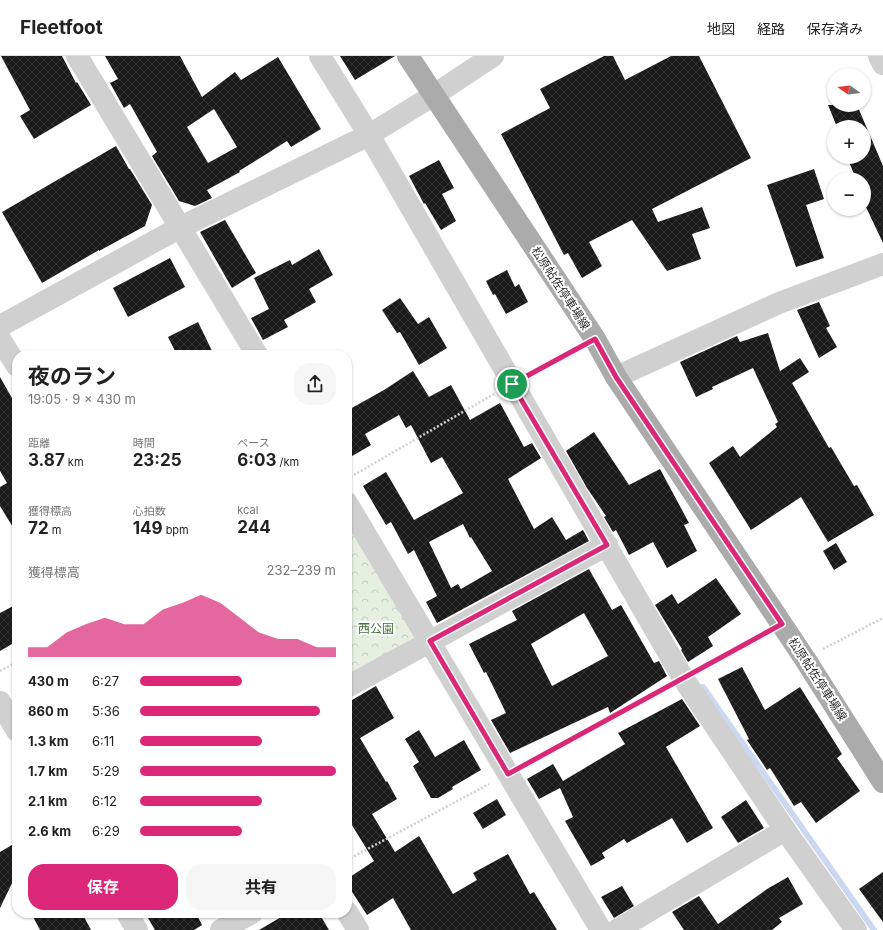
<!DOCTYPE html>
<html lang="ja">
<head>
<meta charset="utf-8">
<style>
  body { margin:0; font-family:Inter,"Noto Sans JP",sans-serif; background:#f6f6f6; color:#222; height:100vh; display:flex; flex-direction:column; font-size:15px; white-space:nowrap }
  * { box-sizing:border-box; margin:0 }
  p { font-size:13px; color:#767676 }
  .icon { flex:none; width:22px; height:22px; fill:none; stroke:currentColor; stroke-width:2; stroke-linecap:round; stroke-linejoin:round }
  .map { position:relative; flex:1; overflow:hidden }
  .drawer { position:absolute; left:12px; top:294px; width:340px; height:568px; display:flex; flex-direction:column; background:#fff; border-radius:16px; box-shadow:0 1px 3px #0004 }
  .drawer>* { flex:none }
  .needle { width:26px; rotate:284deg }
  .fabs { position:absolute; left:827px; top:12px; display:grid; gap:8px }
  .fabs a { display:grid; place-items:center; width:44px; height:44px; border-radius:50%; background:#fff; box-shadow:0 1px 3px #0004; font-size:20px }
  .pin { position:absolute; display:grid; place-items:center; width:34px; height:34px; color:#fff; margin:-17px; border:2px solid #fff; border-radius:50%; box-shadow:0 1px 4px #0007 }
  .round { display:grid; place-items:center; flex:none; width:42px; height:42px; border-radius:16px; background:#f6f6f6 }
  .summary { display:flex; align-items:center; justify-content:space-between; height:68px; padding:0 16px }
  h1 { font-size:22px; font-weight:700; line-height:30px }
  .stats { display:grid; grid-template-columns:repeat(3,1fr); gap:6px; height:68px; padding:4px 16px }
  .stats div { display:grid; align-content:center }
  .stats b { font-size:17px; font-weight:700 }
  .stats small { font-size:11px; font-weight:400 }
  .stats p { font-size:11px }
  .chart { height:112px; padding:8px 16px }
  .chart p { display:flex; justify-content:space-between }
  .chart svg { width:100%; height:72px; margin-top:4px; fill:#db2777; opacity:.7 }
  .cta { display:flex; gap:8px; margin-top:auto; padding:8px 16px }
  .cta a { flex:1; height:46px; border-radius:16px; background:#db2777; color:#fff; font-size:16px; font-weight:700; line-height:46px; text-align:center }
  .cta a+a { background:#f6f6f6; color:#222 }
  ul { padding:0 16px; list-style:none; font-size:13px }
  li { display:grid; grid-template-columns:64px 48px 1fr; align-items:center; height:30px }
  li i { height:10px; border-radius:5px; background:#db2777 }
  header { display:flex; align-items:center; gap:24px; box-sizing:border-box; height:56px; padding:0 20px; background:#fff; border-bottom:1px solid #e0e0e0 }
  header strong { font-size:19px }
  nav { display:flex; gap:22px; margin-inline-start:auto; font-size:14px }
  .map>svg:first-child { display:block }
  .park { fill:url(#park-crowns) }
  .lines { fill:none; stroke-linecap:round; stroke-linejoin:round }
  .stream { stroke:#ccd8f0; stroke-width:6 }
  .building { fill:url(#building-cross-hatch); fill-rule:evenodd }
  .path { stroke:#d0d0d0; stroke-width:2.5; stroke-dasharray:2 2; stroke-linecap:butt }
  .minor { stroke:#d0d0d0; stroke-width:22 }
  .major { stroke:#ababab; stroke-width:22 }
  .route-casing { stroke:#fff; stroke-width:8 }
  .route { stroke:#db2777; stroke-width:5 }
  .labels { text-anchor:middle; dominant-baseline:central; stroke-width:4; stroke-linejoin:round; paint-order:stroke }
  .street-label { font-size:12px; fill:#333; stroke:#fff }
  .park-label { font-size:12px; fill:#45743b; stroke:#fff }
</style>
</head>
<body>
<header>
<strong>Fleetfoot</strong>
<nav><a>地図</a><a>経路</a><a>保存済み</a></nav>
</header>
<div class="map">
<svg width="883" height="874" viewBox="0 0 883 874">
  <defs>
    <pattern id="park-crowns" width="20" height="18" patternUnits="userSpaceOnUse"><rect width="20" height="18" fill="#e5f0e1"/><path d="M2 6a3 3 0 1 1 6 0M12 15a3 3 0 1 1 6 0" fill="none" stroke="#c5cec2"/></pattern>
    <pattern id="building-cross-hatch" width="8" height="8" patternUnits="userSpaceOnUse"><rect width="8" height="8" fill="#1a1a1a"/><path d="M0 0l8 8M0 8l8-8" fill="none" stroke="#333"/></pattern>
  </defs>
  <rect width="100%" height="100%" fill="#fff"/>
  <path class="park" d="M347,464L417,583L347,624Z"/>
  <g class="lines">
    <path class="stream" d="M703,631L874,874"/>
  </g>
  <g class="building">
    <path d="M1,0H62L76,27L77,26L91,49L34,83L20,60L30,54Z"/>
    <path d="M105,0H180L202,41L235,16L241,24L278,1L321,73L291,91L287,85L239,115L240,116L207,134L212,142L195,150L179,145L152,100L157,96L130,48L124,52L110,27L118,23ZM214,53L237,91L208,107L187,71Z"/>
    <path d="M340,0H395L355,24Z"/>
    <path d="M604,0H613L625,24L671,0H699L751,102L652,153L658,166L702,151L710,172L692,178L701,203L667,215L632,164L589,186L602,210L582,222L568,197L564,199L501,78L550,52L540,33Z"/>
    <path d="M828,49H857L883,110V187L864,147V123H856L847,101H864V71H837Z"/>
    <path d="M116,90L129,113H130L152,149L145,170L99,195V194L42,227L2,156Z"/>
    <path d="M439,104L454,132L442,138L456,165L441,174L425,147L424,148L409,120Z"/>
    <path d="M814,113L824,143L806,149L824,202L796,211L767,129Z"/>
    <path d="M839,153H851L841,158Z"/>
    <path d="M225,164L256,217L232,232L200,176Z"/>
    <path d="M319,193L333,219L309,233L316,246L284,264L288,271L263,284L251,262L269,253L254,222L290,204L292,209Z"/>
    <path d="M170,202L185,231L128,261L113,232Z"/>
    <path d="M507,214L515,231L519,228L528,246L506,258L495,238L493,239L486,225Z"/>
    <path d="M400,242L418,268L429,261L447,292L419,309L400,276L397,277L382,254Z"/>
    <path d="M819,246L830,270L826,272L837,291L819,302L797,254Z"/>
    <path d="M198,266L214,299H177L168,281Z"/>
    <path d="M768,277L780,315L800,302L809,316L792,327L829,392L831,391L854,430L857,429L874,459L828,486L801,441L751,474L709,407L733,390L740,401L777,371L775,368L778,366L753,312L712,331L713,333L696,341L680,306L737,280L740,286Z"/>
    <path d="M413,315L429,341L451,329L470,364L500,347L524,391L532,387L541,402L508,423L534,473L552,461L566,484L583,474L589,485L437,567L426,546L437,540L414,494L408,498L391,466L386,469L363,430L386,416L414,464L463,437L442,401L431,407L411,369L406,372L399,359L365,378L371,389L347,403V348L350,353L384,334ZM463,468L470,482L471,481L492,515L461,533L458,528L451,532L429,486Z"/>
    <path d="M0,321L17,351V478L0,450V431L7,427L0,415Z"/>
    <path d="M594,376L629,429L660,413L689,467L684,469L697,495L667,512L653,486L629,499L616,474L613,476L604,461L606,460L587,432L566,395Z"/>
    <path d="M836,487L847,506L834,514L823,495Z"/>
    <path d="M589,513L612,554L621,549L654,607L659,605L667,620L610,657L608,651L510,697L491,664L506,657L486,616L484,617L469,588L517,564L512,555ZM584,557L608,600L552,630L531,588Z"/>
    <path d="M716,522L741,558L708,581L713,590L688,606L681,594L682,593L655,549L672,538L678,548Z"/>
    <path d="M17,548V585L0,595V557Z"/>
    <path d="M742,611L765,654L800,631L842,698L837,702L860,735L816,767L801,746L794,750L770,712L767,714L747,684L749,683L718,623Z"/>
    <path d="M376,630L394,662L360,682L386,726L387,725L397,743L372,758L395,796L419,780L453,838L477,824L473,817L508,798L530,838L534,836L557,874H411L393,842L367,859L347,828V823L374,805L347,761V647Z"/>
    <path d="M682,643L700,670L666,691L713,772L687,787L672,762L627,787L624,783L602,797L605,802L591,810L565,765L573,761L560,732L539,743L527,723L553,708L563,725L625,688L618,677Z"/>
    <path d="M419,674L435,701L464,684L481,714L452,731L453,733L438,742H431L413,710L419,706L405,683Z"/>
    <path d="M497,743L506,759L483,773L473,757Z"/>
    <path d="M746,744L764,772L738,787L721,761Z"/>
    <path d="M17,786V817L0,852V796Z"/>
    <path d="M883,816V866L859,833Z"/>
    <path d="M788,821L803,848L779,862L782,866L772,874H684L672,856L699,840L718,868L767,833Z"/>
    <path d="M622,830L634,850L614,862L601,841Z"/>
    <path d="M31,857H82L91,874H40Z"/>
    <path d="M158,857H196L202,869L194,874H155L148,862Z"/>
    <path d="M288,857H319L329,874H259Z"/>
  </g>
  <g class="lines">
    <g class="path">
      <path d="M530,318L577,293"/>
      <path d="M347,423L494,338"/>
      <path d="M823,593L883,562"/>
      <path d="M700,612L763,578"/>
      <path d="M0,615L17,606"/>
      <path d="M525,708L664,632"/>
      <path d="M347,804L489,728"/>
    </g>
    <g class="minor">
      <path d="M77,0L257,299"/>
      <path d="M320,0L369,79L683,622L785,774L856,874"/>
      <path d="M879,0L883,8"/>
      <path d="M0,270L179,172L369,79L434,39L493,0"/>
      <path d="M0,283L17,310"/>
      <path d="M616,321L779,247L883,208"/>
      <path d="M347,447L601,874"/>
      <path d="M347,631L607,489"/>
      <path d="M0,646L17,675"/>
      <path d="M347,856L358,874"/>
      <path d="M127,857L137,874"/>
      <path d="M221,874L252,857"/>
      <path d="M617,874L785,774"/>
    </g>
    <path class="major" d="M408,0L595,283L616,321L805,603L883,726"/>
  </g>
  <g class="lines">
    <defs>
      <path id="route" d="M595,283L616,321L782,568L508,718L430,585L607,489L512,328Z"/>
    </defs>
    <use href="#route" class="route-casing"/>
    <use href="#route" class="route"/>
  </g>
  <g class="labels">
    <g class="street-label">
      <text transform="translate(561 232) rotate(57)">松原帖佐停車場線</text>
      <text transform="translate(818 623) rotate(57)">松原帖佐停車場線</text>
    </g>
    <g class="park-label">
      <text x="376" y="572">西公園</text>
    </g>
  </g>
</svg>
<div class="fabs">
<a><svg class="needle" viewBox="-14 -14 28 28"><path d="M0-13l5 13h-10z" fill="#e53935"/><path d="M0 13l5-13h-10z" fill="#767676"/></svg></a>
<a>+</a>
<a>−</a>
</div>
<div class="pin" style="left:512px;top:328px;background:#1e9e55"><svg class="icon" aria-label="arrive" viewBox="0 0 24 24"><path d="M6 21V4h12l-3 4 3 4H6"/></svg></div>
<section class="drawer">
<div class="summary"><div><h1>夜のラン</h1><p>19:05 · 9 × 430 m</p></div><a class="round"><svg class="icon" aria-label="share" viewBox="0 0 24 24"><path d="M12 15V3M7 8l5-5 5 5M5 13v7h14v-7"/></svg></a></div>
<div class="stats">
<div><p>距離</p><b>3.87<small> km</small></b></div>
<div><p>時間</p><b>23:25</b></div>
<div><p>ペース</p><b>6:03<small> /km</small></b></div>
</div>
<div class="stats">
<div><p>獲得標高</p><b>72<small> m</small></b></div>
<div><p>心拍数</p><b>149<small> bpm</small></b></div>
<div><p>kcal</p><b>244</b></div>
</div>
<div class="chart"><p><span>獲得標高</span>232–239 m</p>
<svg viewBox="0 0 160 44" preserveAspectRatio="none"><path d="M0 44V38L10 38L20 29L30 24L40 20L50 24L60 24L70 15L80 11L90 6L100 11L110 20L120 29L130 33L140 33L150 38L160 38V44z"/></svg>
</div>
<ul>
<li><b>430 m</b>6:27<i style="width:52%"></i></li>
<li><b>860 m</b>5:36<i style="width:92%"></i></li>
<li><b>1.3 km</b>6:11<i style="width:62%"></i></li>
<li><b>1.7 km</b>5:29<i style="width:100%"></i></li>
<li><b>2.1 km</b>6:12<i style="width:62%"></i></li>
<li><b>2.6 km</b>6:29<i style="width:52%"></i></li>
</ul>
<div class="cta"><a>保存</a><a>共有</a></div>
</section>
</div>
</body>
</html>
